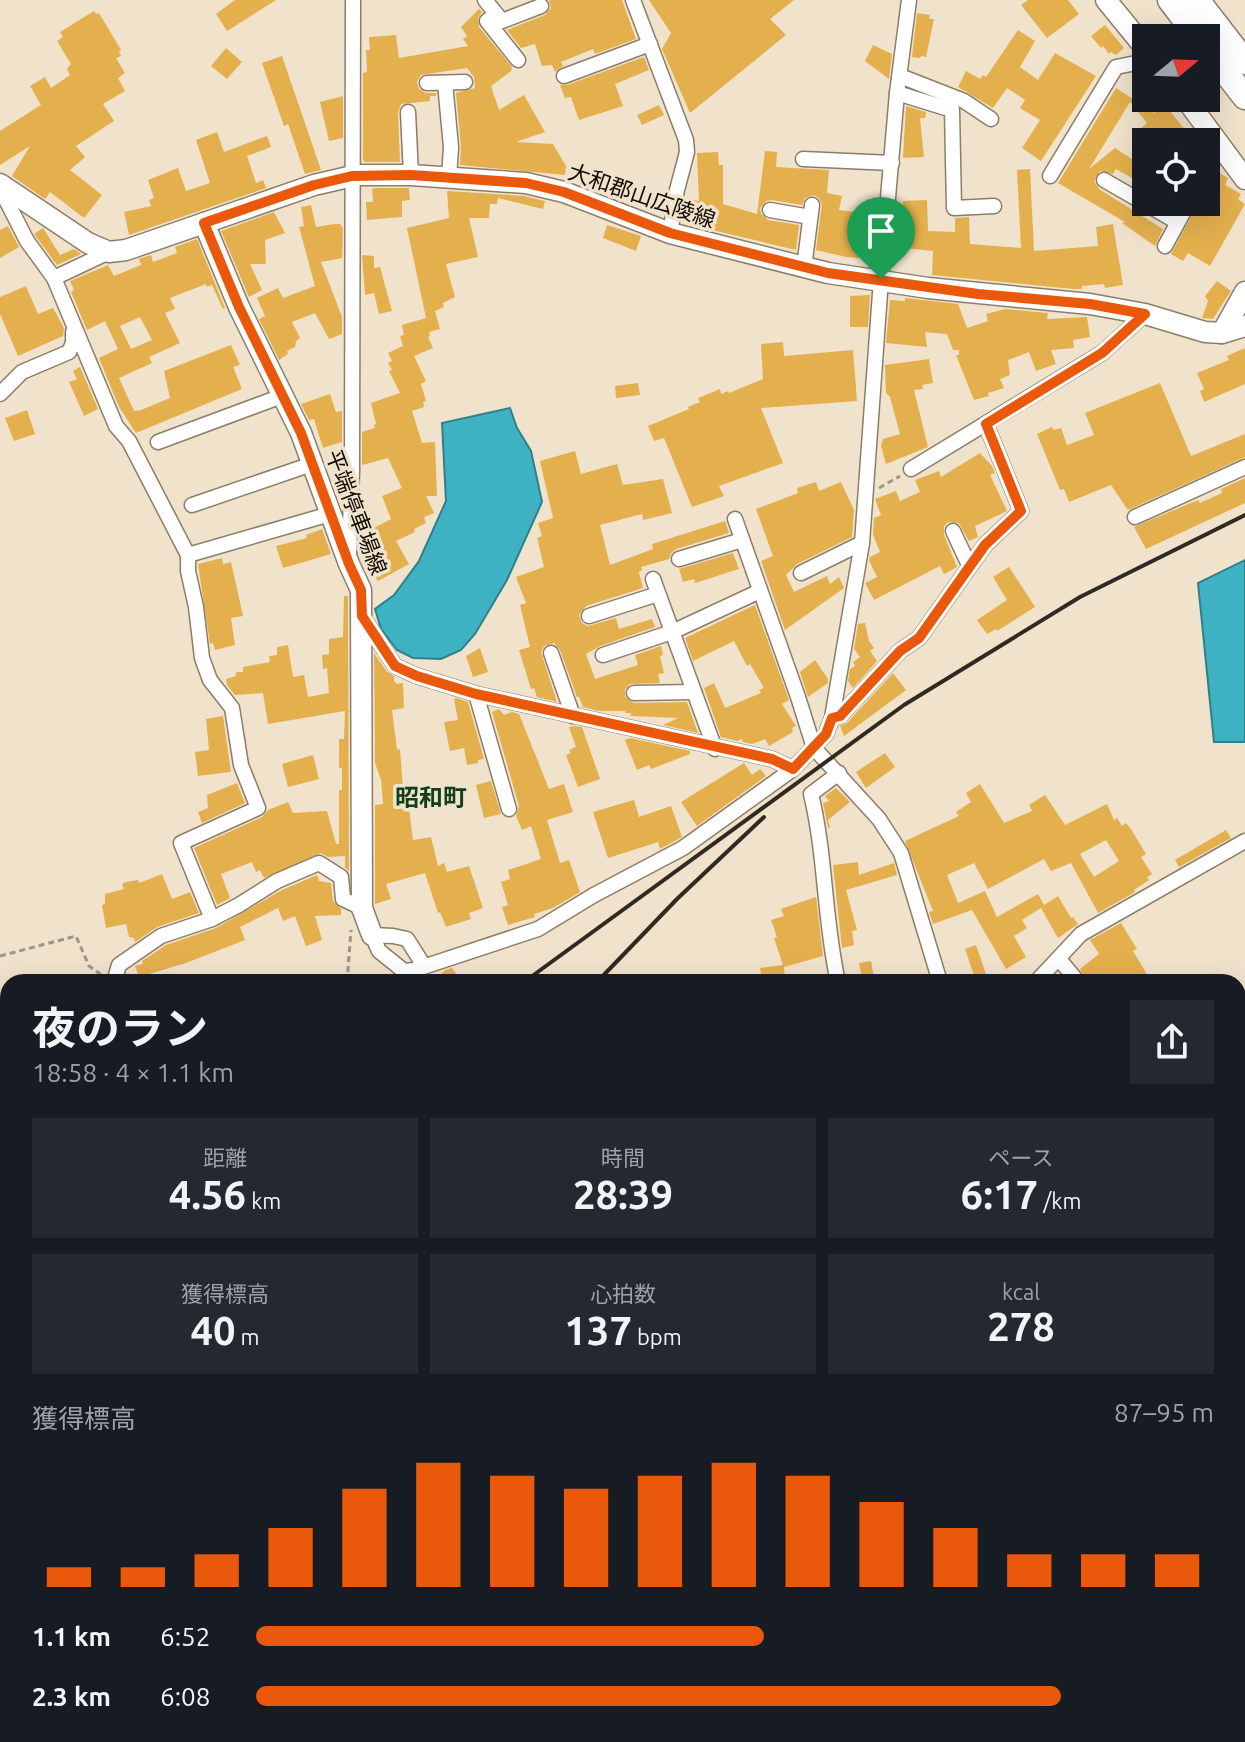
<!DOCTYPE html>
<html lang="ja">
<head>
<meta charset="utf-8">
<style>
  body { margin:0; font-family:Ubuntu,"Noto Sans JP",sans-serif; background:#242831; color:#f1f3f6; height:100vh; display:flex; flex-direction:column; font-size:30px; white-space:nowrap }
  * { box-sizing:border-box; margin:0 }
  p { font-size:26px; color:#9ea1a6 }
  .icon { flex:none; width:44px; height:44px; fill:none; stroke:currentColor; stroke-width:2; stroke-linecap:round; stroke-linejoin:round }
  .map { position:relative; flex:1; overflow:hidden }
  .drawer { position:absolute; left:0px; top:974px; width:1246px; height:768px; display:flex; flex-direction:column; background:#171b24; border-radius:24px 24px 0 0; box-shadow:0 8px 32px #0002 }
  .drawer>* { flex:none }
  .needle { width:52px; rotate:71deg }
  .fabs { position:absolute; left:1132px; top:24px; display:grid; gap:16px }
  .fabs a { display:grid; place-items:center; width:88px; height:88px; border-radius:0px; background:#171b24; box-shadow:0 8px 32px #0002; font-size:40px }
  .pin { position:absolute; display:grid; place-items:center; width:68px; height:68px; color:#fff; margin:-82px -34px; border-radius:50% 50% 50% 0; rotate:-45deg; box-shadow:0 0 8px #0007 }
  .pin .icon { rotate:45deg }
  .round { display:grid; place-items:center; flex:none; width:84px; height:84px; border-radius:0px; background:#242831 }
  .summary { display:flex; align-items:center; justify-content:space-between; height:136px; padding:0 32px }
  h1 { font-size:44px; font-weight:700; line-height:60px }
  .metrics { display:grid; grid-template-columns:repeat(3,1fr); gap:12px; height:136px; padding:8px 32px }
  .metrics div { display:grid; align-content:center; border-radius:0px; background:#242831; text-align:center }
  .metrics b { font-size:40px; font-weight:700 }
  .metrics small { font-size:22px; font-weight:400 }
  .metrics p { font-size:22px }
  .chart { height:224px; padding:16px 32px }
  .chart p { display:flex; justify-content:space-between }
  .chart svg { width:100%; height:144px; margin-top:8px; stroke:#ea580c; stroke-width:6 }
  ul { padding:0 32px; list-style:none; font-size:26px }
  li { display:grid; grid-template-columns:128px 96px 1fr; align-items:center; height:60px }
  li i { height:20px; border-radius:10px; background:#ea580c }
  .map>svg:first-child { display:block }
  .water { fill:#3eb2c2; stroke:#308089; stroke-width:2 }
  .building { fill:#e4b04d; fill-rule:evenodd }
  .lines { fill:none; stroke-linecap:round; stroke-linejoin:round }
  .street-casing { stroke:#8b7e69; stroke-width:17 }
  .secondary-casing { stroke:#8b7e69; stroke-width:23 }
  .highway-casing { stroke:#8b7e69; stroke-width:27 }
  .path { stroke:#9f9583; stroke-width:3; stroke-dasharray:6 4; stroke-linecap:butt }
  .street { stroke:#fff; stroke-width:14 }
  .secondary { stroke:#fff; stroke-width:20 }
  .highway { stroke:#fff; stroke-width:24 }
  .rail { stroke:#302b22; stroke-width:4 }
  .route-casing { stroke:#fff; stroke-width:16 }
  .route { stroke:#ea580c; stroke-width:10 }
  .labels { text-anchor:middle; dominant-baseline:central; stroke-width:7; stroke-linejoin:round; paint-order:stroke }
  .street-label { font-size:22px; fill:#0f0b04; stroke:#f0e2cb }
  .neighbourhood-label { font-size:24px; font-weight:bold; fill:#0f401d; stroke:#f0e2cb }
</style>
</head>
<body>
<div class="map">
<svg width="1245" height="1742" viewBox="0 0 1245 1742">
  <rect width="100%" height="100%" fill="#f0e2cb"/>
  <g class="water">
    <path d="M510,408L517,428L531,451L542,502L507,580L475,634L461,650L441,659L413,658L397,650L381,629L375,609L394,595L419,561L446,501L442,423Z"/>
    <path d="M1245,560V742H1214L1198,583Z"/>
    <path d="M0,1587L8,1596V1702L0,1694Z"/>
    <path d="M40,1734H140L149,1742H47Z"/>
  </g>
  <g class="building">
    <path d="M235,0H276L227,31L216,14Z"/>
    <path d="M549,0H622L636,39L595,54L593,49L561,62L563,66L555,72L552,65L542,66L535,44L521,48L507,30L545,15L551,8Z"/>
    <path d="M649,0H794L770,19L786,35L690,113L662,49L671,33Z"/>
    <path d="M1028,0H1068L1079,14L1047,38L1021,5Z"/>
    <path d="M479,9L482,12L478,18L479,27L512,67L511,71L491,86L499,110L524,95L545,132L516,142L553,144L566,166L565,175L460,165L461,146L456,93L475,88L474,77L467,68L421,75L417,82L419,89L426,93H436V96H430V101L401,104L398,112L400,162H365L363,160V73L367,72L366,50H370L369,37L396,35L399,58L468,46L463,39L467,36L461,27Z"/>
    <path d="M94,11L96,14L99,13L121,50L119,51L121,56L116,58L125,73L118,78L125,91L103,104L114,121L76,146L85,157L70,170L102,195L84,218L50,192L45,199L12,176L30,146L0,165V131L41,105L30,86L45,77L51,88L70,75L67,69L71,64L57,41L63,37L60,32Z"/>
    <path d="M917,13L930,15L929,19H934L926,57L921,56L920,58L912,57Z"/>
    <path d="M1105,25L1124,48L1116,55L1111,52L1109,54L1103,46L1101,48L1091,36Z"/>
    <path d="M1018,30L1035,41L1020,67L1038,80L1055,53L1096,76L1041,161L1022,148L1040,120L1020,108L1025,100L1007,88L993,108L958,87L966,71L980,79L983,75L986,77Z"/>
    <path d="M873,45L892,54L889,79L865,61Z"/>
    <path d="M226,48L242,62L227,79L211,66Z"/>
    <path d="M282,56L321,170L305,174L288,124L284,126L262,63Z"/>
    <path d="M644,57L649,70L615,84L623,106L579,120L571,97L565,98L560,85H567Z"/>
    <path d="M1116,88L1156,114L1144,98H1172L1165,105L1186,131L1191,128L1201,142H1148L1141,132L1143,131L1141,128L1147,123L1130,102L1089,169L1115,148L1135,161L1146,142V186L1116,169L1113,174L1100,171L1094,181L1099,189L1163,229L1155,246L1122,223L1125,222L1058,183Z"/>
    <path d="M343,96V138L329,141L320,102Z"/>
    <path d="M659,105L664,115L642,125L637,115Z"/>
    <path d="M906,106L926,112L925,118H920L924,157L903,158Z"/>
    <path d="M217,132L224,152L267,136L271,147L247,156L256,183L263,180L266,188L129,235L124,212L151,206L149,200L154,198L148,180L178,168L186,191L210,183L196,140Z"/>
    <path d="M765,151L777,152L776,167L829,170L827,193L842,196L839,210L869,214L867,231L875,233L873,257L859,254V258L846,257L816,250L822,205L819,198L814,195L805,198L802,205L771,200L766,201L760,208L761,214L768,220L799,225L796,250L687,224L690,211L684,209L686,198L699,201L697,153L718,152L719,165H723V204L757,214Z"/>
    <path d="M1030,169L1034,251L1098,246L1096,227L1113,224L1123,285L1105,288L1104,284L1082,286V289H1073L932,275L933,251L904,248L903,201L927,200L928,231L955,232V218L969,217L970,244L1021,248L1017,170Z"/>
    <path d="M1218,172L1228,178L1225,185L1241,194L1238,199L1245,204L1210,266L1188,253L1183,261L1171,254L1199,202H1206V183L1212,181Z"/>
    <path d="M375,188H409L410,200L402,201V217L367,220L366,202H373L372,189Z"/>
    <path d="M447,191L524,196L545,201L543,209L498,198L497,204H490L489,218H469L478,257L446,264L455,297L443,303L444,307L435,311L440,329L429,332L430,336L428,337L433,348L414,356L426,381L421,384L426,401L423,402L424,407L412,411L422,443L435,442L437,496H426L434,513L424,517L426,523L414,529L415,532L396,541L409,564L378,581L361,555L379,545L370,530L391,519L382,496L402,488L388,458L362,465V432L375,428L374,425L376,424L371,403L400,393L389,371L392,370L388,363L392,361L388,353L403,346L400,336L404,335L402,325L426,318L407,228L449,218Z"/>
    <path d="M311,205L316,227L334,224H340L343,228L342,258L321,262L342,317V334L329,339L315,313L292,322L300,338L296,341L295,347L287,351L288,354L279,360L259,319L265,316L257,298L278,288L283,298L315,286L299,227L304,226L301,207Z"/>
    <path d="M274,212L285,233L265,240L266,264H250L262,290L249,297L221,231Z"/>
    <path d="M607,225L641,236L636,251L603,238Z"/>
    <path d="M8,226L19,247L0,258V230Z"/>
    <path d="M43,228L60,255L74,249L81,254L57,265L34,234Z"/>
    <path d="M197,239L225,308L223,309L212,285L207,287L206,284L170,298L175,309L165,313L180,343L149,357L152,363L119,378L134,411L141,410L170,398L164,371L231,345L240,365L233,367L242,389L136,433L119,407L99,358L118,349L105,321L87,330L71,292L74,290L70,281L108,265L114,276L141,265L139,259L151,255L153,262L177,253L175,247ZM140,317L152,340L131,349L120,326Z"/>
    <path d="M362,255L374,256V268L380,267L392,311L379,314L374,293L365,295Z"/>
    <path d="M1217,281L1231,291L1213,319L1202,318L1208,301L1205,296Z"/>
    <path d="M26,286L38,314L53,308L64,328L63,336L18,356L0,314V297Z"/>
    <path d="M870,295L868,327H850V296Z"/>
    <path d="M905,298L958,304L967,328L988,321L986,314L1005,309L1048,313L1047,319L1087,317L1090,337L1073,340L1074,348L1051,350L1056,364L1036,371L1029,352L1008,360L1010,375L1000,379L1004,388L988,393L989,396L974,400L956,355H959V350H953L947,334L925,332L927,347L886,343L890,300L905,301Z"/>
    <path d="M783,342L784,356L853,350L857,401L761,408L783,463L719,486L724,496L692,507L664,438L654,441L648,426L689,409L688,407L700,402L698,398L720,389L721,394L728,391L729,393L763,379L761,344Z"/>
    <path d="M1245,348V384L1204,402L1200,391L1204,389L1197,373L1229,360L1227,356Z"/>
    <path d="M929,359L933,383L922,385L923,389L914,390L928,447L886,464L881,446L883,439L900,434L890,397L886,393L885,365Z"/>
    <path d="M80,367L98,409L84,416L69,382L77,379L73,371Z"/>
    <path d="M638,383L640,395L616,398L615,386Z"/>
    <path d="M1160,383L1191,456L1245,434V457L1128,510L1111,485L1069,502L1064,489L1060,490L1037,434L1052,427L1054,430L1061,428L1067,445L1094,435L1085,413Z"/>
    <path d="M330,394L336,412L342,411V442L323,448L314,419L309,420L301,404Z"/>
    <path d="M27,410L35,434L14,441L5,418Z"/>
    <path d="M575,451L581,474L617,464L623,485L663,479L672,513L643,520L642,514L600,525L610,565L653,549L652,544L725,521L729,533L676,549L671,553L669,559L641,567L642,570L639,572L643,588L586,606L579,615L582,623L588,626L616,618L619,629L652,619L655,627L600,646L586,654L595,679L638,665L635,655L661,646L663,655L660,656L664,673L658,674L660,683L630,684L625,689V697L634,703L687,702L698,733L663,725L678,718L631,716V713H625V711H599L583,707L579,697H577L560,650L554,643L544,646L541,652L557,702L537,697L534,688L531,689L519,650L530,647L520,605L526,603L516,577L544,567L537,538L542,536L538,523L553,518L540,461Z"/>
    <path d="M980,453L992,466L995,473L990,475L1007,511L975,526L978,537L969,541L959,523L948,522L944,526V535L957,567L944,574L940,566L874,600L865,583L877,577L869,560L870,557L880,552L873,535L874,518L881,515L875,499L896,491L900,501L920,492L915,480L939,471L941,477Z"/>
    <path d="M1245,478V503L1146,549L1134,527L1198,500L1200,503L1222,493L1221,489Z"/>
    <path d="M816,482L819,491L841,482L854,510L852,537L797,564L786,575L794,592L827,576L830,584L839,577L844,588L785,630L761,561L773,556L756,509L798,493L797,488Z"/>
    <path d="M322,529L331,554L283,568L276,546L307,538L306,535Z"/>
    <path d="M733,553L739,569L695,583L694,579L683,582L679,569Z"/>
    <path d="M222,558L223,564L231,562L243,616L231,618L235,645L215,650L213,643L210,644L198,564Z"/>
    <path d="M1009,567L1035,607L997,631L996,629L987,634L977,620L1007,600L993,577Z"/>
    <path d="M344,596H348L349,871L345,868V856L328,857L321,853L264,878L260,870L256,872L252,862L221,874L230,898L217,905L194,848L262,817L268,810L288,802L293,813L327,811L336,844H339V790H342V768H339V739H344L345,711L268,724L263,693L235,695L227,685L226,679L236,676V672H243V667L270,662L269,656L277,655V647L288,645L293,677L304,675L308,697L329,693L327,668L323,669L322,655L329,654V639L343,637Z"/>
    <path d="M755,605L789,700L782,704L796,726L792,728L793,732L769,746L765,739L752,744L743,742L742,739L737,741L721,737L704,688L714,683L725,708L761,693L759,690L764,688L750,664L747,666L734,641L693,661L685,638Z"/>
    <path d="M865,623L869,641L874,648L870,651L877,661L853,688L848,681L850,669L855,666L853,662L860,657L854,649L858,624Z"/>
    <path d="M480,648L488,672L473,677L466,656Z"/>
    <path d="M374,653L387,672L394,676V681L397,684L403,683L404,708L392,710L397,750L400,749L404,801L408,800L413,840L431,837L438,866L444,863L447,872L469,866L483,908L469,913L471,919L446,927L440,912L438,913L425,873L386,884L391,899L375,904V805L383,804L381,780L375,763Z"/>
    <path d="M815,660L828,679V683L808,697L800,672Z"/>
    <path d="M893,673L906,690L844,736L840,726L847,723Z"/>
    <path d="M456,698L468,702L484,759L478,760V763L467,765L464,748L450,751L444,722L458,720L454,699Z"/>
    <path d="M499,709L504,715L512,712L519,714L549,789L564,784L573,812L547,820L560,863L569,860L580,892L553,908L534,914L535,917L508,925L502,907L508,905L501,882L510,879L508,870L541,859L531,826L522,830L516,816L519,806L492,712Z"/>
    <path d="M223,716L231,772L198,776L195,752L209,750L206,719Z"/>
    <path d="M574,726L582,727L600,779L578,787L566,755L571,753L569,750L576,747L569,727Z"/>
    <path d="M630,738L690,751V754L651,769L649,765L637,770L625,740Z"/>
    <path d="M885,753L895,767L866,788L856,772Z"/>
    <path d="M313,755L319,779L288,787L282,764Z"/>
    <path d="M744,763L752,775L760,769L766,776L697,826L681,802Z"/>
    <path d="M491,781L501,814L484,818L476,785Z"/>
    <path d="M237,783L245,803L202,823L198,812L208,808L207,795Z"/>
    <path d="M980,784L1004,823L1032,811L1029,805L1045,795L1065,825L1107,804L1114,820L1117,818L1122,826L1126,823L1131,829L1146,854L1141,857L1152,874L1147,877L1149,880L1134,890L1135,892L1098,913L1071,863L1051,871L1044,859L988,889L974,863L947,875L958,903L985,891L997,917L1038,894L1044,905L1058,896L1071,918L1073,917L1078,924L1058,938L1041,908L1022,920L1027,928L1014,936L1026,957L1006,969L972,910L933,924L929,912L933,911L905,841L959,816L956,812L971,802L966,793ZM1106,840L1119,861L1094,877L1080,854Z"/>
    <path d="M836,788L850,802L828,820L830,827L828,828L823,803L829,801L825,796Z"/>
    <path d="M634,800L639,817L671,806L682,837L660,849L658,842L608,858L593,812Z"/>
    <path d="M1226,830L1231,838L1179,867L1175,860Z"/>
    <path d="M858,862L859,875L894,863L897,875L846,890L857,930L852,931L854,945L842,948L833,865Z"/>
    <path d="M162,874L172,899L190,892L199,913L157,927L135,942L134,938L129,937L126,924L106,928L102,905L105,904V894L124,889L122,884L126,882L138,880L139,883Z"/>
    <path d="M317,875L319,881L331,883L333,901L341,909V915L315,916L322,940L306,946L295,916L283,921L278,908L240,927L245,940L186,963L139,977L135,966L143,964L142,961L166,945L216,928L282,890Z"/>
    <path d="M816,897L823,956L784,967L785,982H762L760,968L783,965L774,938L777,937L771,920L784,916L781,909Z"/>
    <path d="M1121,923L1137,949L1133,951L1148,976L1139,982H1088L1080,969L1099,954L1090,940Z"/>
    <path d="M976,945L987,977L976,981L965,949Z"/>
    <path d="M871,961L875,982H863L859,963Z"/>
    <path d="M452,968L462,982H430L446,970Z"/>
  </g>
  <g class="lines">
    <defs>
      <g id="street">
        <path d="M485,0L502,21L541,6"/>
        <path d="M633,0L686,140L687,152L677,190L670,233"/>
        <path d="M496,14L487,21L518,60"/>
        <path d="M564,76L650,44"/>
        <path d="M900,76L964,101L991,119"/>
        <path d="M427,83L465,82"/>
        <path d="M445,83L451,147L449,178"/>
        <path d="M897,93L952,110L954,208L994,206"/>
        <path d="M408,112L411,175"/>
        <path d="M803,159L892,163"/>
        <path d="M1206,173L1222,146"/>
        <path d="M1050,176L1116,67L1146,61"/>
        <path d="M1104,180L1177,222"/>
        <path d="M0,188L27,241L54,278L116,426L129,441L188,555V571L196,607L202,658L210,680L232,708L241,765L258,808L181,843L212,919"/>
        <path d="M770,210L810,217"/>
        <path d="M1165,246L1189,202"/>
        <path d="M804,268L812,205"/>
        <path d="M54,278L109,252"/>
        <path d="M0,394L22,372L69,352L73,343V332"/>
        <path d="M158,442L282,396"/>
        <path d="M911,469L1102,353L1145,314"/>
        <path d="M192,505L312,464"/>
        <path d="M1135,517L1245,467"/>
        <path d="M735,519L798,697L814,748L879,819L901,853L940,982"/>
        <path d="M953,531L969,565"/>
        <path d="M188,555L330,514"/>
        <path d="M349,555L352,471L353,0"/>
        <path d="M679,559L742,540"/>
        <path d="M801,573L862,543"/>
        <path d="M653,579L715,749"/>
        <path d="M362,616L395,666L417,676L476,694L772,759L793,769"/>
        <path d="M589,616L658,594"/>
        <path d="M551,653L573,716"/>
        <path d="M603,655L672,632L760,591"/>
        <path d="M634,693L694,692"/>
        <path d="M476,694L509,809"/>
        <path d="M832,718L840,716L900,651L919,638L985,545L1021,511L986,424"/>
        <path d="M1059,959L1078,982"/>
        <path d="M424,966L407,939L393,936L372,935L379,951L404,971L414,970L538,929L594,895L683,848L793,769L826,734L832,718L862,543L881,279L897,93L909,0"/>
        <path d="M114,982L119,965L161,936L212,919L239,905L277,881L319,863L341,877L343,899L362,908"/>
        <path d="M838,982C824,920 826,856 811,794L839,773"/>
        <path d="M1036,982L1081,934L1245,841"/>
        <path d="M1238,1224L1245,1246"/>
        <path d="M1238,1300L1245,1297"/>
        <path d="M0,1457L8,1467"/>
        <path d="M1238,1468L1245,1463"/>
        <path d="M0,1734L9,1742"/>
        <path d="M201,1734L220,1742"/>
        <path d="M908,1742V1734"/>
      </g>
      <g id="secondary">
        <path d="M1106,0L1146,49"/>
        <path d="M1185,98L1245,179"/>
        <path d="M0,184L88,243L109,252L126,250L314,185L357,175H411L526,183L564,192L670,233L828,273L928,288L1090,304L1145,314L1205,332L1222,333L1245,326"/>
        <path d="M204,223L239,307L301,433L349,564L361,590L362,908L372,935"/>
        <path d="M1222,333L1245,292"/>
        <path d="M1238,1510L1245,1509"/>
        <path d="M1042,1742L1049,1734"/>
      </g>
      <g id="highway">
        <path d="M1170,0L1199,38"/>
        <path d="M1197,0L1245,62"/>
        <path d="M1206,47L1245,97"/>
      </g>
    </defs>
    <use href="#street" class="street-casing"/>
    <use href="#secondary" class="secondary-casing"/>
    <use href="#highway" class="highway-casing"/>
    <g class="path">
      <path d="M879,488L900,476"/>
      <path d="M0,956L76,936L89,966L103,976"/>
      <path d="M347,982L351,930"/>
      <path d="M0,1373L8,1383"/>
      <path d="M295,1734L306,1740"/>
    </g>
    <use href="#street" class="street"/>
    <use href="#secondary" class="secondary"/>
    <use href="#highway" class="highway"/>
    <g class="rail">
      <path d="M524,982L904,705L1080,597L1245,515"/>
      <path d="M597,982L677,899L764,817"/>
      <path d="M0,1379L8,1373"/>
      <path d="M316,1742L317,1734"/>
    </g>
  </g>
  <g class="lines">
    <defs>
      <path id="route" d="M411,175L526,183L564,192L670,233L828,273L978,294L1090,304L1145,314L1102,353L986,424L1021,511L985,545L919,638L900,651L840,716L832,718L826,734L793,769L772,759L476,694L417,676L395,666L362,616L361,590L349,564L301,433L239,307L204,223L314,185L352,176Z"/>
    </defs>
    <use href="#route" class="route-casing"/>
    <use href="#route" class="route"/>
  </g>
  <g class="labels">
    <g class="street-label">
      <text transform="translate(642 195) rotate(19)">大和郡山広陵線</text>
      <text transform="translate(357 512) rotate(69)">平端停車場線</text>
    </g>
    <g class="neighbourhood-label">
      <text x="431" y="797">昭和町</text>
    </g>
  </g>
</svg>
<div class="fabs">
<a><svg class="needle" viewBox="-14 -14 28 28"><path d="M0-13l5 13h-10z" fill="#e53935"/><path d="M0 13l5-13h-10z" fill="#9ea1a6"/></svg></a>
<a><svg class="icon" aria-label="locate" viewBox="0 0 24 24"><circle cx="12" cy="12" r="6"/><path d="M12 2v4M12 18v4M2 12h4M18 12h4"/></svg></a>
</div>
<div class="pin" style="left:881px;top:279px;background:#1e9e55"><svg class="icon" aria-label="arrive" viewBox="0 0 24 24"><path d="M6 21V4h12l-3 4 3 4H6"/></svg></div>
<section class="drawer">
<div class="summary"><div><h1>夜のラン</h1><p>18:58 · 4 × 1.1 km</p></div><a class="round"><svg class="icon" aria-label="share" viewBox="0 0 24 24"><path d="M12 15V3M7 8l5-5 5 5M5 13v7h14v-7"/></svg></a></div>
<div class="metrics">
<div><p>距離</p><b>4.56<small> km</small></b></div>
<div><p>時間</p><b>28:39</b></div>
<div><p>ペース</p><b>6:17<small> /km</small></b></div>
</div>
<div class="metrics">
<div><p>獲得標高</p><b>40<small> m</small></b></div>
<div><p>心拍数</p><b>137<small> bpm</small></b></div>
<div><p>kcal</p><b>278</b></div>
</div>
<div class="chart"><p><span>獲得標高</span>87–95 m</p>
<svg viewBox="0 0 160 44" preserveAspectRatio="none"><path d="M5 44V38M15 44V38M25 44V34M35 44V26M45 44V14M55 44V6M65 44V10M75 44V14M85 44V10M95 44V6M105 44V10M115 44V18M125 44V26M135 44V34M145 44V34M155 44V34"/></svg>
</div>
<ul>
<li><b>1.1 km</b>6:52<i style="width:53%"></i></li>
<li><b>2.3 km</b>6:08<i style="width:84%"></i></li>
</ul>
</section>
</div>
</body>
</html>
